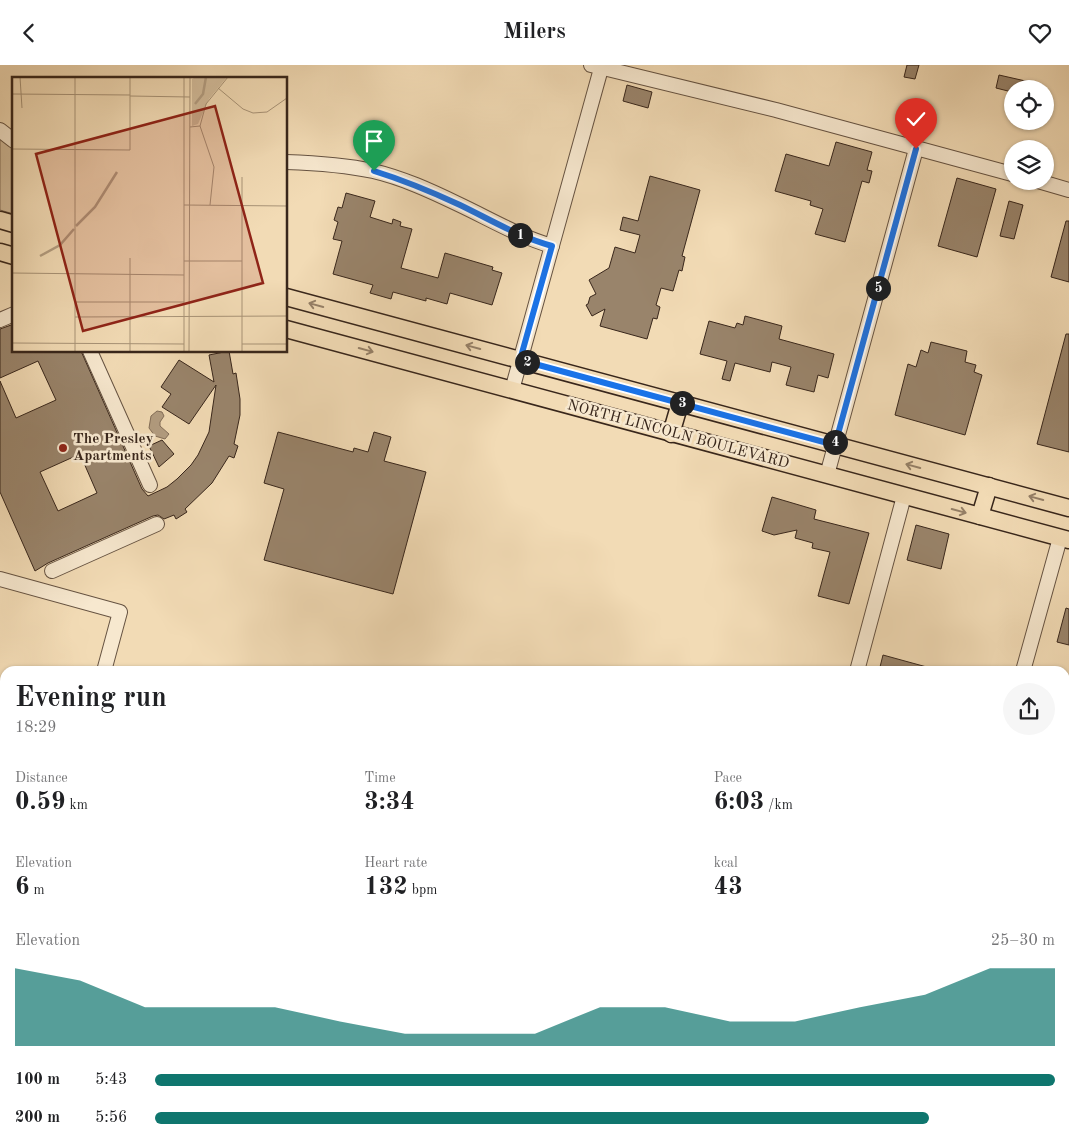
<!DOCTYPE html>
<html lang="en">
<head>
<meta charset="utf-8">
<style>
  body { margin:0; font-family:"Old Standard TT",serif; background:#f6f6f6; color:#202124; height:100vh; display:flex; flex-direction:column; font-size:19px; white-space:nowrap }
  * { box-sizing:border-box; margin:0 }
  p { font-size:16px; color:#757577 }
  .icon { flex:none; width:28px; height:28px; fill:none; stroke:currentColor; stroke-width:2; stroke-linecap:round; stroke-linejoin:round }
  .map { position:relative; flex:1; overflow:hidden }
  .sheet { position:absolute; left:0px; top:601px; width:1070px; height:481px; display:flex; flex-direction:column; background:#fff; border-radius:15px 15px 0 0; box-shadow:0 1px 4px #0004 }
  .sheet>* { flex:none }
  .tools { position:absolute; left:1004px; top:15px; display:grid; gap:10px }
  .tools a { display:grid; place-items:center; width:50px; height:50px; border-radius:50%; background:#fff; box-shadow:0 1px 4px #0004; font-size:25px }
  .pin { position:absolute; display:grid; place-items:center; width:42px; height:42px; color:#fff; margin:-51px -21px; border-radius:50% 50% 50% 0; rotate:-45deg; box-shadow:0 0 5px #0007 }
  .pin .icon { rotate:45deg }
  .km { position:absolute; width:25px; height:25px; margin:-12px; border-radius:50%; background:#222; color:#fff; font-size:14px; line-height:25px; text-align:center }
  .round { display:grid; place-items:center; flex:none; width:52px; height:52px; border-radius:26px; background:#f6f6f6 }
  .summary { display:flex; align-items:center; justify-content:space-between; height:85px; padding:0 15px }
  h1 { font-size:28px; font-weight:600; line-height:38px }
  .figures { display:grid; grid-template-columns:repeat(3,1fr); gap:8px; height:85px; padding:5px 15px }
  .figures div { display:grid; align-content:center }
  .figures b { font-size:25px; font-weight:600 }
  .figures small { font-size:14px; font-weight:400 }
  .figures p { font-size:14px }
  .chart { height:140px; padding:10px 15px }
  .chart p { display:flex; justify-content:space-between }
  .chart svg { width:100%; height:90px; margin-top:5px; fill:#0f766e; opacity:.7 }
  ul { padding:0 15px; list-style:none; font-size:16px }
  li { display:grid; grid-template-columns:80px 60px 1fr; align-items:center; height:38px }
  li i { height:12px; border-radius:6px; background:#0f766e }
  header { display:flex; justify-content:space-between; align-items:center; height:65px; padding:0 15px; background:#fff; font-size:22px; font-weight:600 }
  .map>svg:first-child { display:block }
  .green { fill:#d2bc9b; stroke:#85715b }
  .water { fill:#b39d81; stroke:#826d58 }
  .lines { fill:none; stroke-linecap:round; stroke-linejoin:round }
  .stream { stroke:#826d58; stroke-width:3 }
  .building { fill:#99846b; stroke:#38261b; fill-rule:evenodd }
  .minor-casing { stroke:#665342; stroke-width:16 }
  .major-casing { stroke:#38261b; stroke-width:19 }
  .minor { stroke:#f7e8cf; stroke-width:14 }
  .major { stroke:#f2dbb5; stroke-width:16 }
  .oneway { stroke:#958068 }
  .route-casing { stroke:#fff; stroke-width:10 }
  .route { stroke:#1a73e8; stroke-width:6 }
  .poi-dot { fill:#8f2418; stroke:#f7e8cf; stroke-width:2 }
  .labels { text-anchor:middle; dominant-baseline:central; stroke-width:5; stroke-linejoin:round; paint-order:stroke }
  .street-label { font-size:15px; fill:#38261b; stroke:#f7e8cf }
  .poi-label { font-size:15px; font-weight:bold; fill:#38261b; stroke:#f7e8cf; text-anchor:start }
  .inset-river { fill:none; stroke:#b39d81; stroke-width:2.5 }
  .inset-road { fill:none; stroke:#a89377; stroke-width:1 }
  .view { fill:#8f2418; fill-opacity:0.15; stroke:#8f2418; stroke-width:2.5 }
  .inset-edge { fill:none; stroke:#38261b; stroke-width:2.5 }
</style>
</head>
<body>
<header><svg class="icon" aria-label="back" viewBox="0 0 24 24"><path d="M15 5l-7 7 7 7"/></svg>Milers<svg class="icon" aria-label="heart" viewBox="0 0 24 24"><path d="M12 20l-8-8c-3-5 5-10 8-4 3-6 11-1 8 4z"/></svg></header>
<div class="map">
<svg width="1069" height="1082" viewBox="0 0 1069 1082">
  <rect width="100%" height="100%" fill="#f2dbb5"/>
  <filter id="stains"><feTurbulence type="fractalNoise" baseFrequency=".004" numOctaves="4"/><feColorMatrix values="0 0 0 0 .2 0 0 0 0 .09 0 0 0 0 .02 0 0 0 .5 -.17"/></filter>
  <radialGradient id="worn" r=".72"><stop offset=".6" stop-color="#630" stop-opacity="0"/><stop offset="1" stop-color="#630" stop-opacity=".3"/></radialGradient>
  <path class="green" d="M0,71L14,83V149L0,145Z"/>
  <path class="water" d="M157,346L162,347L164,351L160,357V361L169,369L165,374L155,371L149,363L151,351Z"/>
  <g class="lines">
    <path class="stream" d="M549,1078L551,1082"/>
  </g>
  <g class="building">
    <path d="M907,0H919L915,14L904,12Z"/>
    <path d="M999,10L1043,20L1042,24H1012V27L996,23Z"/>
    <path d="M627,20L652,27L648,43L623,36Z"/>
    <path d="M836,77L872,87L867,105L872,106L869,118L862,116L845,177L815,169L823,144L810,140L811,136L775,126L786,89L829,101Z"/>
    <path d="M650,111L700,125L682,191L685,192L682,206L679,205L673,226L661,223L656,240L660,242L657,254L653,253L647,274L600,261L605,244L592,251L586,240L588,239L590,232L596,229L589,215L609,203L615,182L635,188L640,170L620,165L623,152L638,156Z"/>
    <path d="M957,113L996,124L977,192L938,181Z"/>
    <path d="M346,128L375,136L370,152L392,159L393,154L401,157L400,161L412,164L401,203L438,213L445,188L493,202L492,205L502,208L492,240L450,228L447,239L426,233V236L393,227L391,234L370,228L373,220L333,209L342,176L333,174L338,157L334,155L338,142L342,143Z"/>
    <path d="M1009,136L1023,140L1014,174L1000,171Z"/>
    <path d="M1066,156H1069V217L1051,212Z"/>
    <path d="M745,251L782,261L779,274L834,289L828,313L818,310L814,327L786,320L791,302L772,297L770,307L735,298L730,316L722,314L727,296L700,289L709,256L735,263L737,258L743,260Z"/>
    <path d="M14,259V286H81L142,424L148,431L167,422L177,414L191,400L198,390L209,367L216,320L189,359L162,342L171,329L161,322L179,295L214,317L209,290L229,286L233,309L236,308L240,334V350L234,379L238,381L234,393L229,391L212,418L185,444L187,447L176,454L174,450L164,454L158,450L153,451L48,498L35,506L0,427V316L16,353L56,335L38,296L0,313V264ZM80,389L97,428L58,446L40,407Z"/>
    <path d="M1066,269H1069V387L1037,379Z"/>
    <path d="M931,277L967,286L965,297L976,300L974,307L982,310L965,370L895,350L908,299L916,302L921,285L928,288Z"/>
    <path d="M278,367L353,387L354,383L368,387L374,367L391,372L384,396L426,407L393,529L264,495L284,424L264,418Z"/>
    <path d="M162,375L174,389L159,402L149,381Z"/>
    <path d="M772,432L816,445L814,454L869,468L849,539L818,531L830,487L812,483L813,478L795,473L797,465L774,470L762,466Z"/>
    <path d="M916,460L949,469L941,504L907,495Z"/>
    <path d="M1066,543L1069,544V580L1057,577Z"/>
    <path d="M883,590L934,604V606H879Z"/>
  </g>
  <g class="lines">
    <defs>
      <g id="minor">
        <path d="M591,0L776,45L1012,109"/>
        <path d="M0,65L14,76"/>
        <path d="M286,97C315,98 345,100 373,106C403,113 431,126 458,139C490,154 518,171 552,181"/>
        <path d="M1038,116L1069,125"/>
        <path d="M0,255L14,249"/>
        <path d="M90,286L150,420"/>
        <path d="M512,325L602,0"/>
        <path d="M827,410L916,84"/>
        <path d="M52,506L157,459"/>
        <path d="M0,514L120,547L104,606"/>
        <path d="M857,606L904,431"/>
        <path d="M1023,606L1060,473"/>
        <path d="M1065,778L1069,764"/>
        <path d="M1065,797L1069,798"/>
        <path d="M0,842L5,844"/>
        <path d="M0,978L5,961"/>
        <path d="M860,1078L875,1082"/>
        <path d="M728,1082L729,1078"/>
        <path d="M896,1082L897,1078"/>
        <path d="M983,1082L985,1078"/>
      </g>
      <g id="major">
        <path d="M0,155L14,159"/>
        <path d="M0,187L14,191"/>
        <path d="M286,232L1069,443"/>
        <path d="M286,264L1069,475"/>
        <path d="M671,369L680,338"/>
        <path d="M980,451L989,421"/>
      </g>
    </defs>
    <use href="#minor" class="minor-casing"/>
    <use href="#major" class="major-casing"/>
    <use href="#minor" class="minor"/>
    <use href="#major" class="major"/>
  </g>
  <defs><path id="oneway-shaft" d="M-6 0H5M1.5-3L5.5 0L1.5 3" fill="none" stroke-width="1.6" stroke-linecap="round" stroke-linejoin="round" transform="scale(1.25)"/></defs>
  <g class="oneway">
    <use href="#oneway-shaft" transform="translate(316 240) rotate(-165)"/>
    <use href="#oneway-shaft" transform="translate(473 282) rotate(-165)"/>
    <use href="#oneway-shaft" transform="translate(366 285) rotate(15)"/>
    <use href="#oneway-shaft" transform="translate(913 401) rotate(-165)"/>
    <use href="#oneway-shaft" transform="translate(1036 433) rotate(-165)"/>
    <use href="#oneway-shaft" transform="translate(959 446) rotate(15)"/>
  </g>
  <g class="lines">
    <defs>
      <path id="route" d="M374,106C403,115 432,127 460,140C491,155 519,172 552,181L520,295L835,380L916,84"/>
    </defs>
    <use href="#route" class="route-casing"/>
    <use href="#route" class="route"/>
  </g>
  <circle class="poi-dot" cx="63" cy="383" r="5"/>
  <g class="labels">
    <g class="street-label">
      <text transform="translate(678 370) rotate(15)">NORTH LINCOLN BOULEVARD</text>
    </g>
    <g class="poi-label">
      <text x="73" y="374">The Presley<tspan x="73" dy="17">Apartments</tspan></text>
    </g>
  </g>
  <g transform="translate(12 12)">
    <rect width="275" height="275" fill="#f2dbb5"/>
    <path d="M184,0H215L197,22L186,47L180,49V2Z" fill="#d2bc9b"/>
    <path class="inset-river" d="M183,27L191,17L194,0M64,149L83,130L105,95M28,179L48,168L62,152"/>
    <path class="inset-road" d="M8,0L10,31M63,0V275M206,11L231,32L241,36L255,35L275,21M0,17L118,18M118,19L178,20M188,49L202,90L198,128M178,50L188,49L194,27L216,0M0,72L118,73V0M172,128L275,129M172,184H230M0,196L172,198M63,225H172M63,240L275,239M0,266L172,267M230,267H275M118,275V181M172,275V0M177,275L178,0M230,275V100"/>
    <path class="view" d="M203,29L251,206L71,254L24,77Z"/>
    <rect width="275" height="275" class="inset-edge"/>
  </g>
  <rect width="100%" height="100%" filter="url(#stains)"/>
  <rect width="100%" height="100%" fill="url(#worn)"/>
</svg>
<div class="tools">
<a><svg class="icon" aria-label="locate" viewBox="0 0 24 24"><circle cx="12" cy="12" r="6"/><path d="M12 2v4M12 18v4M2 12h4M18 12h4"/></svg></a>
<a><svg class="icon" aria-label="layers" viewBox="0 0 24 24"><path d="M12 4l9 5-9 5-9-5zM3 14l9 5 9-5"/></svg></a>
</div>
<div class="pin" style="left:374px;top:106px;background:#1e9e55"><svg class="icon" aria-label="arrive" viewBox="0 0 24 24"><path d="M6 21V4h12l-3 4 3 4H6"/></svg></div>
<div class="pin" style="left:916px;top:84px;background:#d93025"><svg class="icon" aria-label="check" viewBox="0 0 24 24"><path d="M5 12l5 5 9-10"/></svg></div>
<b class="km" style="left:520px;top:170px">1</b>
<b class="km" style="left:527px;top:297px">2</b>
<b class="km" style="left:682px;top:338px">3</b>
<b class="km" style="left:835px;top:377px">4</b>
<b class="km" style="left:878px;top:223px">5</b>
<section class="sheet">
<div class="summary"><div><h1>Evening run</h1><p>18:29</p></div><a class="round"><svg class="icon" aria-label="share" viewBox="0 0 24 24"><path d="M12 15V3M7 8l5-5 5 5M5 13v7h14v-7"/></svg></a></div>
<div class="figures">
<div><p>Distance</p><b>0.59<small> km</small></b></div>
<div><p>Time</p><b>3:34</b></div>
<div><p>Pace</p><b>6:03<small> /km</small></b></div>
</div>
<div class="figures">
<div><p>Elevation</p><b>6<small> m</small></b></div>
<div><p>Heart rate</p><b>132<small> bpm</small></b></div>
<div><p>kcal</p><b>43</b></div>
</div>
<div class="chart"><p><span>Elevation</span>25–30 m</p>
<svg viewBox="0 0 160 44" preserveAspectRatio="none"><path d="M0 44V6L10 12L20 25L30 25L40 25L50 32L60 38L70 38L80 38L90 25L100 25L110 32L120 32L130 25L140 19L150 6L160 6V44z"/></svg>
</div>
<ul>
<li><b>100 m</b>5:43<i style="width:100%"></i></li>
<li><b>200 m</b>5:56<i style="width:86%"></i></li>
</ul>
</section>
</div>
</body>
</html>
